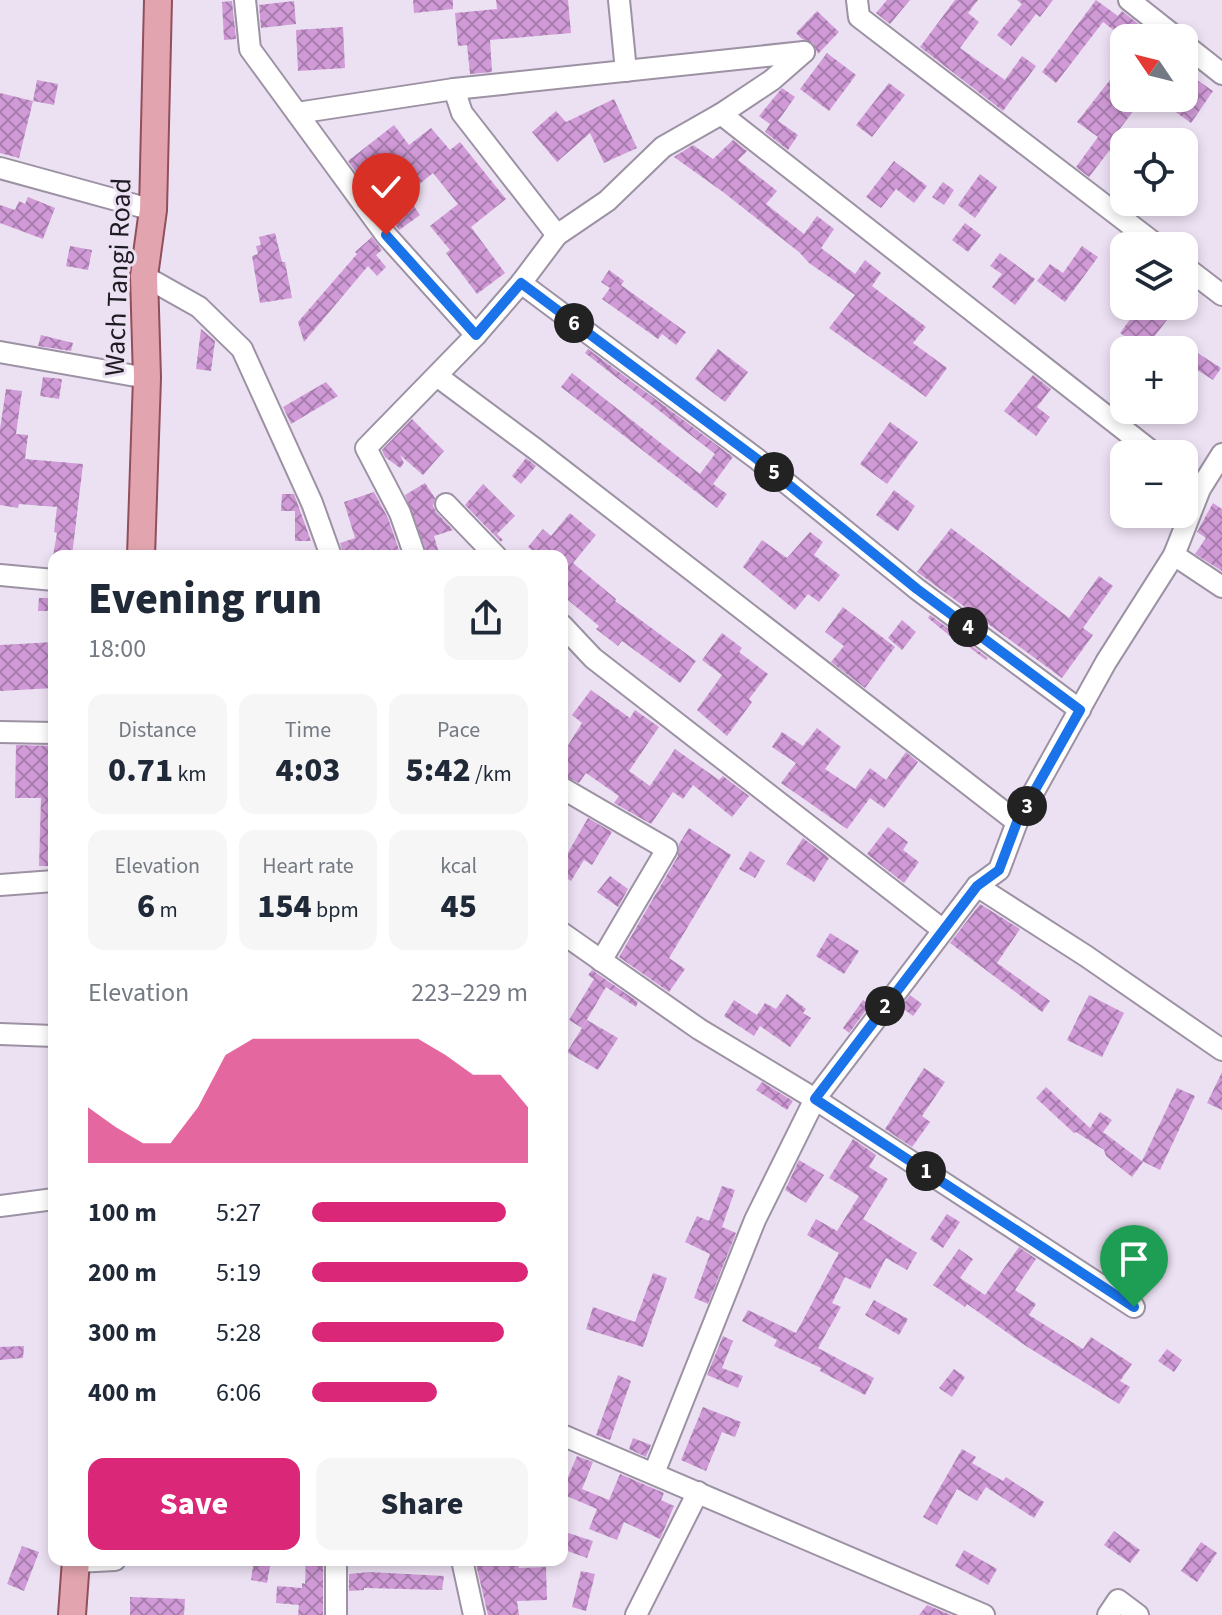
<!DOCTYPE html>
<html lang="en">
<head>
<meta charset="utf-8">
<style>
  body { margin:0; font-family:"Source Sans 3",sans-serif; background:#f6f6f7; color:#1f2937; height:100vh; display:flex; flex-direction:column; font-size:30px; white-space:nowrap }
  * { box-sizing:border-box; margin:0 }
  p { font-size:26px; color:#747a83 }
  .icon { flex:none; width:44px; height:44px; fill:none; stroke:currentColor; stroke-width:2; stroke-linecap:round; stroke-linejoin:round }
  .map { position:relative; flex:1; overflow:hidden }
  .panel { position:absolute; left:48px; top:550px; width:520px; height:1016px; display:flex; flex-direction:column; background:#fff; border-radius:16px; box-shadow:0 4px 12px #0003 }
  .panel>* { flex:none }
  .needle { width:52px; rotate:305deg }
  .buttons { position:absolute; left:1110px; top:24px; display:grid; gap:16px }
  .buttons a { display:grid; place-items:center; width:88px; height:88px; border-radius:16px; background:#fff; box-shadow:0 4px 12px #0003; font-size:40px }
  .pin { position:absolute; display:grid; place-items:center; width:68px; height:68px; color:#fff; margin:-82px -34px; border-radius:50% 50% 50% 0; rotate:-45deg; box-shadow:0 0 8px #0007 }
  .pin .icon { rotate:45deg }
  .km { position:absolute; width:40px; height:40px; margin:-20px; border-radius:50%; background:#222; color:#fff; font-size:22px; line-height:40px; text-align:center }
  .round { display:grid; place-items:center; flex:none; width:84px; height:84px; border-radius:16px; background:#f6f6f7 }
  .overview { display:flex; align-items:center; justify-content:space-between; height:136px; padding:0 40px }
  h1 { font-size:44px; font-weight:800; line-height:60px }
  .stats { display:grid; grid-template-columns:repeat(3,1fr); gap:12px; height:136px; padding:8px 40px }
  .stats div { display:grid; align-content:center; border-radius:16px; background:#f6f6f7; text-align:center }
  .stats b { font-size:34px; font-weight:800 }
  .stats small { font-size:22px; font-weight:400 }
  .stats p { font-size:22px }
  .chart { height:224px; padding:16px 40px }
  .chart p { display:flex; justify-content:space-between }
  .chart svg { width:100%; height:144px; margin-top:8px; fill:#db2777; opacity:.7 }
  .primary-button { display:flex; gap:16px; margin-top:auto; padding:16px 40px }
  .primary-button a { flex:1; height:92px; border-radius:16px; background:#db2777; color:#fff; font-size:32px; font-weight:800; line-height:92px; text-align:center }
  .primary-button a+a { background:#f6f6f7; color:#1f2937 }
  ul { padding:0 40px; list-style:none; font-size:26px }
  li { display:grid; grid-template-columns:128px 96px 1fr; align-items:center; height:60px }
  li i { height:20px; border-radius:10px; background:#db2777 }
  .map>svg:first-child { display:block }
  .building { fill:url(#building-cross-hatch) }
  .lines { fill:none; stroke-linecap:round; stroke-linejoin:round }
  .minor-casing { stroke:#9c92a3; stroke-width:24 }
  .major-casing { stroke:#914e5b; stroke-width:30 }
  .minor { stroke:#fff; stroke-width:20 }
  .major { stroke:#e2a5af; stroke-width:26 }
  .route-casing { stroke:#fff; stroke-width:16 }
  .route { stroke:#1a73e8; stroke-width:10 }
  .labels { text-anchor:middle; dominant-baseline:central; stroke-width:6; stroke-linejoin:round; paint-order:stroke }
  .street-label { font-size:28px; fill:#1f1b22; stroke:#ece1f3 }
</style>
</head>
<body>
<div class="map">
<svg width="1222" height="1615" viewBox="0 0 1222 1615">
  <defs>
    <pattern id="building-cross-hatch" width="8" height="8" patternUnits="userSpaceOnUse" patternTransform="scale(2)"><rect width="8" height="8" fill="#d09ad7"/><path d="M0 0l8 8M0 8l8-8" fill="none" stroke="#a87dae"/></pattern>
  </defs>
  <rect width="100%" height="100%" fill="#ece1f3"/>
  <g class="building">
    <path d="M413,0H453V9L414,13Z"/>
    <path d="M496,0H568L571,33L490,40L492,72L470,74L467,45L458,46L455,13L497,9Z"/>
    <path d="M887,0H910L890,24L876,13Z"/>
    <path d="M955,0H978L968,13L979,22L960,48L1005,80L1022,56L1036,66L1003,111L920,47Z"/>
    <path d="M1017,0H1053L1040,17L1036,14L1011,46L997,35L1022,4Z"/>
    <path d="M1096,0L1118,16L1122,11L1141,26L1131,38H1124L1103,22L1056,83L1042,72Z"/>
    <path d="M232,1L236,39L224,40L222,2Z"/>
    <path d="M294,1L296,24L261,28L259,5Z"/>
    <path d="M817,11L839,32L818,54L813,43L802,39L796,33Z"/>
    <path d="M343,27L345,68L298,71L296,30Z"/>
    <path d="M827,53L856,75L829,111L800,89Z"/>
    <path d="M1124,62V98H1143L1119,130L1123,133L1089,177L1076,167L1098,137L1077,122Z"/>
    <path d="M1184,71L1213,91L1191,123L1156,98H1184Z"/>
    <path d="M37,80L58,84L54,105L33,101Z"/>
    <path d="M889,83L905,95L872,137L856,125Z"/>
    <path d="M782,88L795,97L778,121L798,135L788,150L765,132L770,124L759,116Z"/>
    <path d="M0,93L33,101L19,158L0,153Z"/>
    <path d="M614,99L637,148L604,163L590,133L557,162L532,132L556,111L566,122Z"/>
    <path d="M394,125L409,145L431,128L450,150L460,142L506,199L471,227L505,273L477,294L446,253L450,250L430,226L458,204L433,173L406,195L420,215L399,230L384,210L405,195L380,163L360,178L348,161Z"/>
    <path d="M733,140L747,151L738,160L777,191L766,204L804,234L817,216L834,229L821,248L855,274L865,260L881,273L872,286L926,327L913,343L947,368L926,397L829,328L855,295L809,263L799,252L723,192L674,157L693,145L713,159Z"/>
    <path d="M894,161L927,186L914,203L896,189L881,208L866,197Z"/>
    <path d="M980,174L997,187L975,218L958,205Z"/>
    <path d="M943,182L954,190L944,205L932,197Z"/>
    <path d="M28,197L55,208L43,239L0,223V205L15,210L19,201L25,204Z"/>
    <path d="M965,223L981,235L968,252L952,240Z"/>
    <path d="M275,233L282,262H285L292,298L260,303L252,256L258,254L256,246L261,245L259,237Z"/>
    <path d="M372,237L382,250L376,255L386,267L377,276L368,266L304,342L298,322L357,254L355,252Z"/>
    <path d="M70,246L92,250L88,270L66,266Z"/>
    <path d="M1082,246L1098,257L1065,302L1037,281L1050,264L1063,273Z"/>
    <path d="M1000,253L1035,279L1015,305L992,287L1002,274L990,266Z"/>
    <path d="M609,270L624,281L621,285L686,332L676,345L662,334L658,339L602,299L610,288L601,282Z"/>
    <path d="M1140,306H1148L1167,320L1144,350L1120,333Z"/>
    <path d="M201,329L215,341L211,371L196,369Z"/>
    <path d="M41,335L73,343L71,351L38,346Z"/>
    <path d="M588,349L733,457L713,484L727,494L717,508L561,387L572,373L700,474L715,454L585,353Z"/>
    <path d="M718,349L748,372L725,402L695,379Z"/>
    <path d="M1196,352L1221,368L1213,380L1188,364Z"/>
    <path d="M1033,375L1051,389L1037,407L1050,417L1036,436L1004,411Z"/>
    <path d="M43,377L62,379L59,399L40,396Z"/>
    <path d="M326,382L338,396L291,424L283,407Z"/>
    <path d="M6,389L22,391L16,434L28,435L25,459L83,464L72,556H53L57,533L54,532L57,507L19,504L18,508L0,505V429Z"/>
    <path d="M412,419L444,451L423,475L400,455L404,463L400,468L385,457L382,450Z"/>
    <path d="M890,422L918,442L887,484L860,464Z"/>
    <path d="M526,458L536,466L521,484L512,476Z"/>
    <path d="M425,483L435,498L433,506L436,512L453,530L434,536L440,556H428L405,495Z"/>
    <path d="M483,484L515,516L497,534L503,540L501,542L465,505Z"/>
    <path d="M894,490L915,506L898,531L876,515Z"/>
    <path d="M374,492L388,518L401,556H344L340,543L355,538L344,502Z"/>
    <path d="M282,494H294L311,541H295V511H281Z"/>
    <path d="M1213,503L1222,509V571L1195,554L1206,538L1197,532Z"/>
    <path d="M570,513L596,535L573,563L616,599L615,601L696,661L680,683L622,641L618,646L596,629L599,626L562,595V556H539L528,547L543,529L551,536Z"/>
    <path d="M951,528L1069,618L1099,576L1113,586L1083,628L1093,635L1062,678L917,572Z"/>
    <path d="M810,532L823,542L814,555L840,575L819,602L808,594L795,610L743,567L762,540L787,558Z"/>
    <path d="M39,598H54V611H38Z"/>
    <path d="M843,607L895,647L865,688L831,662L844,646L825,632Z"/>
    <path d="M930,615L988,658L986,660L952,634L950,636L928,618Z"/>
    <path d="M902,620L916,632L902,650L888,638Z"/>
    <path d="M722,633L742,648L739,652L768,674L749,699L752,702L727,736L697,710L722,675L702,660Z"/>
    <path d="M54,642V688L0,691V645Z"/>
    <path d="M591,690L630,718L635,710L659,727L629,771L650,786L675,749L719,780L723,776L749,796L732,817L693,785L683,799L673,792L651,824L614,803L619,796L586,773L579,783L562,775V755L582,723L572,715Z"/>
    <path d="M817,728L841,747L825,769L855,789L870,768L886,780L906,752L918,762L884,808L870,798L847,829L781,783L796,763L772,747L782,732L803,746Z"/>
    <path d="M16,745L54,746L52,866H39L41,798H15Z"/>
    <path d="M588,818L612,832L592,865L584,860L571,881L562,875V863Z"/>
    <path d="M888,827L908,842L903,850L919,862L904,883L867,854Z"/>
    <path d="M689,828L731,855L669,958L685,969L669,992L619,957L678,856L679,844Z"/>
    <path d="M803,838L829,858L814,882L786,864Z"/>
    <path d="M750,851L765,861L755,878L739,869Z"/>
    <path d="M610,876L628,889L618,907L597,892Z"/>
    <path d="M980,904L1020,929L997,963L1050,1001L1042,1012L950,943Z"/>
    <path d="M830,933L859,951L844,974L816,956Z"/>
    <path d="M592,970L638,1002L636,1007L606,987L582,1028L569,1020L594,979L588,975Z"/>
    <path d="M787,994L806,1009L803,1013L811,1018L790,1047L760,1026L754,1036L724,1016L734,1000L757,1015L765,1003L776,1009Z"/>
    <path d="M910,995L922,1004L913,1016L901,1007Z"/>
    <path d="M1089,995L1124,1013L1102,1057L1067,1040Z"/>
    <path d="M863,1000L870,1005L849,1033L843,1028Z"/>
    <path d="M587,1020L618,1038L598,1070L567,1052Z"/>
    <path d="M924,1068L945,1082L922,1116L930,1122L912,1147L885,1129Z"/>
    <path d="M1222,1072V1110L1207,1103Z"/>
    <path d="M762,1082L793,1101L787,1110L756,1090Z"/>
    <path d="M1046,1087L1090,1128L1100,1112L1112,1120L1103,1132L1143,1162L1132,1177L1106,1156L1104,1150L1076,1132L1074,1133L1036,1098Z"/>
    <path d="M1177,1088L1195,1096L1160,1170L1142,1161Z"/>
    <path d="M853,1139L876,1155L869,1167L888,1179L863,1219L917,1253L907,1270L886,1258L870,1289L845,1277L832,1303L841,1307L818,1348L874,1378L865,1395L820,1371L821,1368L774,1346L777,1340L742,1321L748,1310L796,1333L839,1253L807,1235L816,1219L837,1231L859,1196L829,1178Z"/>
    <path d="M799,1160L824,1175L806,1203L785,1190Z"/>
    <path d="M722,1186L735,1190L722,1227L736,1233L708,1304L694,1298L710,1254L685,1242L697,1216L709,1221Z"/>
    <path d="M947,1214L960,1222L943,1248L930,1239Z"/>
    <path d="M1019,1247L1036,1259L1015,1290L1036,1304L1029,1315L1083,1349L1091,1337L1132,1364L1120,1381L1130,1387L1119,1404L1026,1346L967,1304L965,1307L933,1285L959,1249L973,1259L960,1278L985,1295Z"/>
    <path d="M1133,1248L1162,1268L1144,1296L1115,1276Z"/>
    <path d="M653,1273L667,1278L643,1347L586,1329L593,1307L635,1322Z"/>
    <path d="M874,1300L908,1319L899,1335L865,1315Z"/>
    <path d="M723,1336L733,1341L722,1368L743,1376L738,1388L707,1375Z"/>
    <path d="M24,1346L23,1358L0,1360V1347Z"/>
    <path d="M1167,1349L1182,1360L1174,1372L1158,1361Z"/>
    <path d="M954,1369L965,1377L952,1397L939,1388Z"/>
    <path d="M618,1375L631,1381L610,1440L596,1435Z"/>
    <path d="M703,1407L741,1422L735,1437L722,1432L706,1471L681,1460Z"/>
    <path d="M633,1438L651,1445L646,1457L629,1449Z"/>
    <path d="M962,1449L976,1457L972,1463L1003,1481L1006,1477L1044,1502L1034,1518L986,1487L977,1501L957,1489L937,1525L923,1517Z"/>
    <path d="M577,1456L593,1462L582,1489L609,1500L620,1474L664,1493L661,1500L674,1506L660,1539L624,1522L617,1540L589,1529L597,1509L562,1494V1480L566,1482Z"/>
    <path d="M562,1531L593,1541L587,1558L562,1549Z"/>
    <path d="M1114,1531L1140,1550L1130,1563L1104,1545Z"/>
    <path d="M1201,1542L1217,1553L1197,1582L1181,1571Z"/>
    <path d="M22,1546L39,1552L24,1591L7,1584Z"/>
    <path d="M964,1550L997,1569L988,1585L955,1566Z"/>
    <path d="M254,1560H271L267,1583L251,1580Z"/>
    <path d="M306,1560H323V1615H298L299,1605L276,1603L277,1586L302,1588V1583L305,1584Z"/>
    <path d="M475,1560H518L519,1568L546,1567L547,1600L517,1601L519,1615H488Z"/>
    <path d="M581,1571L595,1574L586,1611L572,1607Z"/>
    <path d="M369,1572L444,1576L442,1590L364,1588V1590L349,1591V1574Z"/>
    <path d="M130,1597L185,1599L184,1615H130Z"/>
    <path d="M927,1605L951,1615H919Z"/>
  </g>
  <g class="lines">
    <defs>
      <g id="minor">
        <path d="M245,0L250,49L386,235L476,335"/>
        <path d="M619,0L626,71"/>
        <path d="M857,0L859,17L1158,246"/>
        <path d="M1129,0L1177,38"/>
        <path d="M1184,44L1222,74"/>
        <path d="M454,89L462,113L557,235"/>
        <path d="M297,113L454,89L804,52"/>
        <path d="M721,114L1155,454"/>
        <path d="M0,168L153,210"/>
        <path d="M1184,266L1222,295"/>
        <path d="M144,276L199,307L242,349L312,503L331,556"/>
        <path d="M521,283L757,459L917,589L1080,710"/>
        <path d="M0,352L147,378"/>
        <path d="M437,376L534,448L1017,822"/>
        <path d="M446,504L496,556"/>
        <path d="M1174,555L1222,587"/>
        <path d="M415,556L400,513L366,448L476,335L521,283L557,235L607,201L663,147L721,114L772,80L804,52"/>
        <path d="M0,575L54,580"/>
        <path d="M562,625L593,658L943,930"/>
        <path d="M0,732L54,733"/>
        <path d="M562,788L667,849L601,961"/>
        <path d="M0,885L54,881"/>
        <path d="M977,886L1086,956L1222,1050"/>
        <path d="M562,933L699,1029L815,1099L1134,1307"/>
        <path d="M0,1034L54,1036"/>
        <path d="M0,1206L54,1199"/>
        <path d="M562,1435L984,1615"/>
        <path d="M654,1473L755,1220L815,1099L977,886L999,870L1017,822L1106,662L1174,555L1200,489L1222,454"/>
        <path d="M462,1560L474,1615"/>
        <path d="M76,1562L115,1560"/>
        <path d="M336,1615V1560"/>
        <path d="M636,1615L698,1492"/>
        <path d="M1108,1615L1118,1600L1138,1615"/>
      </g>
      <g id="major">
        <path d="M141,556L147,378L144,276L153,210L158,0"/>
        <path d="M72,1615L76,1560"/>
      </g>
    </defs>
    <use href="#minor" class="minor-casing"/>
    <use href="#major" class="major-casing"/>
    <use href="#minor" class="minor"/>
    <use href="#major" class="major"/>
  </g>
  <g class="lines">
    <defs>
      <path id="route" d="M386,235L476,335L521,283L757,459L917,589L1080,710L1017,822L999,870L977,886L815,1099L1134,1307"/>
    </defs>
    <use href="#route" class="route-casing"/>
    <use href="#route" class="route"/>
  </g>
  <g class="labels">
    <g class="street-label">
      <text transform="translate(118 277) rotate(-88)">Wach Tangi Road</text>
    </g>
  </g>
</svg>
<div class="buttons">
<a><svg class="needle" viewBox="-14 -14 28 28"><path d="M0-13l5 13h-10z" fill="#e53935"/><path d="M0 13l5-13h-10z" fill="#747a83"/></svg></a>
<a><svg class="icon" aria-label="locate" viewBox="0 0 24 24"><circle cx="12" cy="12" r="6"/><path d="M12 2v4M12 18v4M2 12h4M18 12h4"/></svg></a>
<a><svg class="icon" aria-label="layers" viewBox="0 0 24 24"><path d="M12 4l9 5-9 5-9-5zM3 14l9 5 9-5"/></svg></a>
<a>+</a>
<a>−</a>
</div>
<div class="pin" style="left:1134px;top:1307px;background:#1e9e55"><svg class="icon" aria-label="arrive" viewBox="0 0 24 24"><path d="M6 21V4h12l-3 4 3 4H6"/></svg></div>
<div class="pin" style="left:386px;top:235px;background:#d93025"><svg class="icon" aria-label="check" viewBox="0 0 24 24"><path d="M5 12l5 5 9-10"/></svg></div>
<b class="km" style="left:926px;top:1171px">1</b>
<b class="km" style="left:885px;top:1006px">2</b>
<b class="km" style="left:1027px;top:806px">3</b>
<b class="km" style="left:968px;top:627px">4</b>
<b class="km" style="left:774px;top:472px">5</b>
<b class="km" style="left:574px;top:323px">6</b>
<section class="panel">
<div class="overview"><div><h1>Evening run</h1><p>18:00</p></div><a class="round"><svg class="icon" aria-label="share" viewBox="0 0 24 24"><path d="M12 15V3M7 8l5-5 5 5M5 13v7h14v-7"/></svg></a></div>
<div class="stats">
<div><p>Distance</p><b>0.71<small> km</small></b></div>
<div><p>Time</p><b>4:03</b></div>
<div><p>Pace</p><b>5:42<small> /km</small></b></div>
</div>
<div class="stats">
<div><p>Elevation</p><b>6<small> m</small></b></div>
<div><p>Heart rate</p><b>154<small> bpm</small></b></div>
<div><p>kcal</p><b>45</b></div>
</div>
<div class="chart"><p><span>Elevation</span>223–229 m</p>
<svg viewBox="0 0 160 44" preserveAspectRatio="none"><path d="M0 44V27L10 33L20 38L30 38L40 27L50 11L60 6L70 6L80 6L90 6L100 6L110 6L120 6L130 11L140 17L150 17L160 27V44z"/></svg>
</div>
<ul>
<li><b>100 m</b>5:27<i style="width:90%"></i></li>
<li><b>200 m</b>5:19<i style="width:100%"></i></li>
<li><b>300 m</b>5:28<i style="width:89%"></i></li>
<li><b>400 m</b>6:06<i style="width:58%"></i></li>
</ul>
<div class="primary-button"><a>Save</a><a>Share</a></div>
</section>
</div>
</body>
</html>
